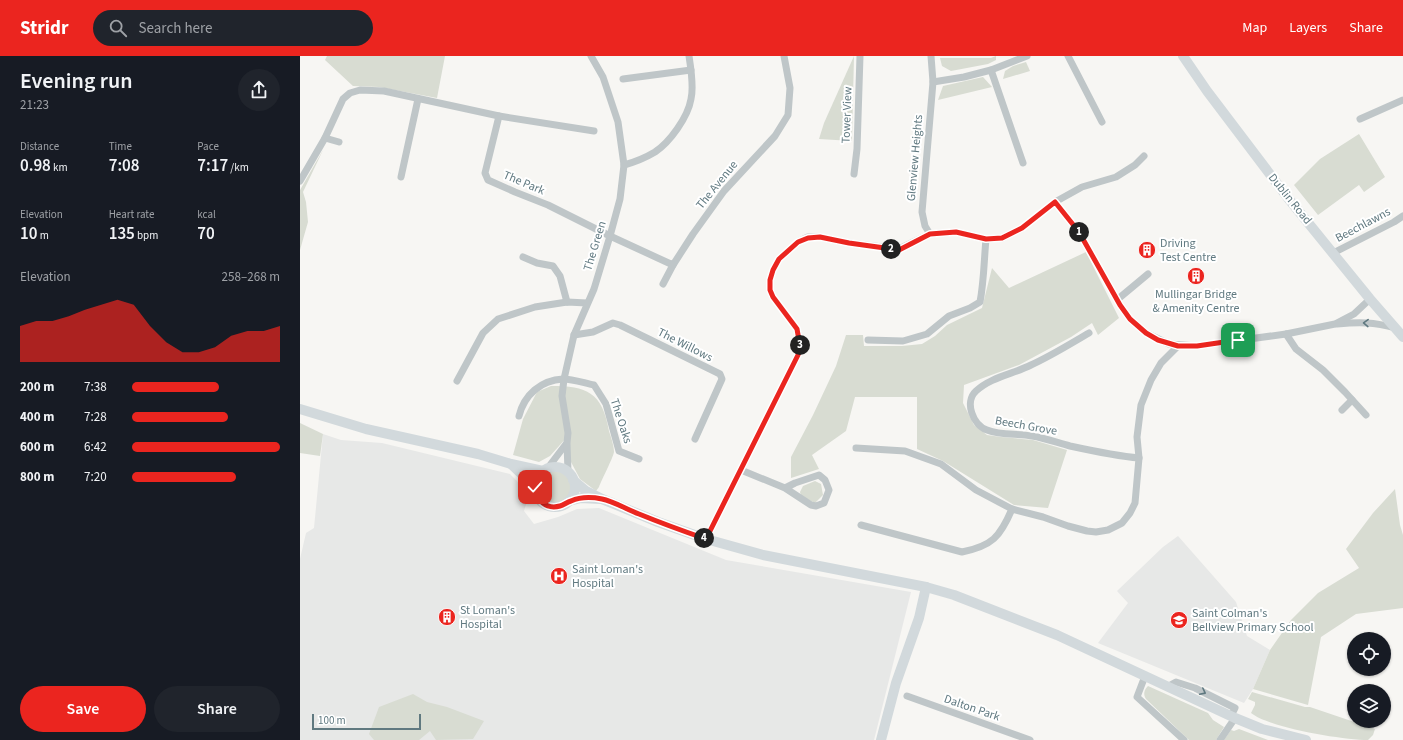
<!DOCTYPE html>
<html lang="en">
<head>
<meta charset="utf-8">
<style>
  body { margin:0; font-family:"Source Sans 3",sans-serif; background:#20242c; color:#f1f3f6; height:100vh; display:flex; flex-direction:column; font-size:15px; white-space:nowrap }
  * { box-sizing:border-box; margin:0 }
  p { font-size:13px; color:#9ea1a6 }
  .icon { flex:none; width:22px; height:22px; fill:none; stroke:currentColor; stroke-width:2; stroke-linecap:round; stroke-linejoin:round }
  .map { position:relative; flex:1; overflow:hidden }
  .sheet { display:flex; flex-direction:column; background:#171b24; width:300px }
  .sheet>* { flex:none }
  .fabs { position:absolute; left:1047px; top:576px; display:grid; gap:8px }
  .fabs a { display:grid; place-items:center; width:44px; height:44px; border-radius:50%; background:#171b24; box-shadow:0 1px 3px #0004; font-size:20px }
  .scale { position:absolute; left:12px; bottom:10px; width:109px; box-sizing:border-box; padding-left:4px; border:2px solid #607980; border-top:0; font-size:11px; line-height:14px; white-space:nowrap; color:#607980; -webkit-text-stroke:3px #fff; paint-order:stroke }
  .pin { position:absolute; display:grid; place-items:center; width:34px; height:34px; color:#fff; margin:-17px; border-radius:8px; box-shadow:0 2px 6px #0006 }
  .km { position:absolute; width:20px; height:20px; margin:-10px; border-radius:50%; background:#222; color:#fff; font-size:11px; line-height:20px; text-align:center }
  .round { display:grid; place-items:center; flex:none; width:42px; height:42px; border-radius:21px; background:#20242c }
  .headline { display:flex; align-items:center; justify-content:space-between; height:68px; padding:0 20px }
  h1 { font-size:22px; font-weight:600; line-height:30px }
  .metrics { display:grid; grid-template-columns:repeat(3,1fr); gap:6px; height:68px; padding:4px 20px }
  .metrics div { display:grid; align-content:center }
  .metrics b { font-size:17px; font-weight:600 }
  .metrics small { font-size:11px; font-weight:400 }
  .metrics p { font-size:11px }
  .chart { height:112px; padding:8px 20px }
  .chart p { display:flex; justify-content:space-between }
  .chart svg { width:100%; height:72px; margin-top:4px; fill:#eb251f; opacity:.7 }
  .button { display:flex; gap:8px; margin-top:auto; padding:8px 20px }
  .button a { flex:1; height:46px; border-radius:24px; background:#eb251f; color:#fff; font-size:16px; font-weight:600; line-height:46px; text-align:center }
  .button a+a { background:#20242c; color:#f1f3f6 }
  ul { padding:0 20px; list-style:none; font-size:13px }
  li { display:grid; grid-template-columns:64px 48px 1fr; align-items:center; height:30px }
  li i { height:10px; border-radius:5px; background:#eb251f }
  header { display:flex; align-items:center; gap:24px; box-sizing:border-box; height:56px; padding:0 20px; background:#eb251f; color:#fff }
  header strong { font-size:19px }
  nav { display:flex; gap:22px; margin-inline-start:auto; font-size:14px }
  .search { width:280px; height:36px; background:#20242c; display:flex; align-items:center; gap:10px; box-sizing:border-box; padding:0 14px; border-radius:22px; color:#9ea1a6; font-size:15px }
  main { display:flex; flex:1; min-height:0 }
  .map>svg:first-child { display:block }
  .built { fill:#e7e8e7 }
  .green { fill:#d8dcd2 }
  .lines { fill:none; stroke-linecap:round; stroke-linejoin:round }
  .street { stroke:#bfc6c8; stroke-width:7 }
  .secondary { stroke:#d2d9dc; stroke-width:10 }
  .oneway { stroke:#607980 }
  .route-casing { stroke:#fff; stroke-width:8 }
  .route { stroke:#eb251f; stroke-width:5 }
  .labels { text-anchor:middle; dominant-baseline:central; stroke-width:4; stroke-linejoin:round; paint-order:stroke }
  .street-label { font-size:12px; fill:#607980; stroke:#fff }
  .poi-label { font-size:12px; fill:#607980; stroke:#fff; text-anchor:start }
</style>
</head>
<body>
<header>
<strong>Stridr</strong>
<div class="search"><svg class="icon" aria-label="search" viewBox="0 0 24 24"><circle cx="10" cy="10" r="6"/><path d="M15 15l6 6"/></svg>Search here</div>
<nav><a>Map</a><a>Layers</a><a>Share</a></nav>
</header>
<main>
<section class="sheet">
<div class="headline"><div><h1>Evening run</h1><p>21:23</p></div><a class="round"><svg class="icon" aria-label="share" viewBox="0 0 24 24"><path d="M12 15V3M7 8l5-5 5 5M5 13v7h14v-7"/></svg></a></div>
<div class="metrics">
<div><p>Distance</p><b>0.98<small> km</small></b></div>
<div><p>Time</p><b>7:08</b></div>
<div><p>Pace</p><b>7:17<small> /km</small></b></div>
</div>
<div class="metrics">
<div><p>Elevation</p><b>10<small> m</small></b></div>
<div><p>Heart rate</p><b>135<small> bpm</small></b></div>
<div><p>kcal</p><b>70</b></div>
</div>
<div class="chart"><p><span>Elevation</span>258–268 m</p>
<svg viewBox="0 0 160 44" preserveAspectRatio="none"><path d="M0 44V22L10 19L20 19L30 16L40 12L50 9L60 6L70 9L80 22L90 32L100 38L110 38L120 35L130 28L140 25L150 25L160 22V44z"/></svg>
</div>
<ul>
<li><b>200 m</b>7:38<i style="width:59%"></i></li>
<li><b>400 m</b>7:28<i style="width:65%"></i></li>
<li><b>600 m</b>6:42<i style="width:100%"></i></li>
<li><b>800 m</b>7:20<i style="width:70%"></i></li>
</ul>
<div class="button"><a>Save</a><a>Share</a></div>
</section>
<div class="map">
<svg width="1103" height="684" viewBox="0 0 1103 684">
  <rect width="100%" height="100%" fill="#f7f6f3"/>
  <g class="built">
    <path d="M23,378L41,384L82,387L210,418L217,425L223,436L227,445L224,455L234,468L258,461L277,453L299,452L426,504L611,536L574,684H0V503L6,477L14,472Z"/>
    <path d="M878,480L936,546L947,580L970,594L953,633L944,647L798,587L828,547L817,535L863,491Z"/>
  </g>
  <g class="green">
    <path d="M27,0H145L137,42L79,31L53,30L25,4Z"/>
    <path d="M554,0L552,85L519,83L524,67Z"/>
    <path d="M696,0V4L688,8L651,15L642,10L640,2H691Z"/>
    <path d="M726,6L730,15L703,23L705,15L713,10Z"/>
    <path d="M683,21L692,31L638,44L643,30Z"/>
    <path d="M1059,78L1085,121L1064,136L1059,129L1018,159L994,129L1020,103Z"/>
    <path d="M23,94L3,136L6,146L8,166L0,194V134Z"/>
    <path d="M786,196L819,262L798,279L792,267L771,281L719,309L664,329L663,347L674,369L687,379L701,381L733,384L767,394L748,452L714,449L643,405L617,393V341H555L546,375L512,399L519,413L491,422V401L513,359L536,310L546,279H563L564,290H602L622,288L635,280L647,269L682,252L692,212L709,232Z"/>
    <path d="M251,330C287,330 302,336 309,375C311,381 314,390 314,396C313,402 302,423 299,431L296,435L280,423L271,406L268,380L250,400L239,406L213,399L223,363L237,336Z"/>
    <path d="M0,367L23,378L20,400L0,397Z"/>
    <circle cx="255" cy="431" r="17"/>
    <path d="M515,425L521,428L523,439L515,447L501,440L500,436L503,430Z"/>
    <path d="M1095,433L1100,469L1103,479V552L1056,558L1021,581L1008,649L953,633L970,594L991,564L1018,537L1059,512L1046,493L1073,457Z"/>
    <path d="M848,630L908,657L913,664L924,671L916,684H889L846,643C843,638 844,634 848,630Z"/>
    <path d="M952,636L1005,651H1010L1075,673L1073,679L1068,684C1043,684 970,672 951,657L955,649V646L948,643Z"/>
    <path d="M113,638L127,646L147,651L184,665L173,683L136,684L130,675L119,684H74L69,678L79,651Z"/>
    <path d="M939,673L968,684H924L931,674L934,675Z"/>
  </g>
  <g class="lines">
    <g class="street">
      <path d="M768,0L802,66"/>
      <path d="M691,14L723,107"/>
      <path d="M323,23L391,14"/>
      <path d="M633,26L664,21L691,14L727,0"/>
      <path d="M199,60L294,75"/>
      <path d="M1060,63L1103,44"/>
      <path d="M39,86L25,82L43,43L50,37L60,34L84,35L199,60L185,117L188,124L215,136L248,149L310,180L373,209L393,178L424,135L475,80L488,59L490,32L484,0"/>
      <path d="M324,109C335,106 345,102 355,96C370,86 388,61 391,43C394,31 391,13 389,0"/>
      <path d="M554,118L557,93L560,0"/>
      <path d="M101,121L118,43"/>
      <path d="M0,125L25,82"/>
      <path d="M755,146L782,131L816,121L835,109L844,100"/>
      <path d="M630,178L625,170L622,156L633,26L631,0"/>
      <path d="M1033,197L1094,166L1103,160"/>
      <path d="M223,201L237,207L253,210L260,220L267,246"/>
      <path d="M363,228L373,209"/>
      <path d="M818,243L848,218"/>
      <path d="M1037,268C1060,266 1073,266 1096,272"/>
      <path d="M789,277C770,288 751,300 731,309C713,318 691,321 676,335C664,346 673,369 687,374C702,380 717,377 732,380C745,382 758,387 770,390C793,395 816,400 839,402"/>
      <path d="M986,278L996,293L1023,314L1045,336L1066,359"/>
      <path d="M274,279L293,276L313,267L320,269L420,318L422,323L395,383"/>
      <path d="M568,284L603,285L627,278L649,260L670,252L680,246C684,225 684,204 686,183"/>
      <path d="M157,325L183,277L198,263L235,251L267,246L287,247"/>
      <path d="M1042,354L1052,344"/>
      <path d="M219,360C224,339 241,324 263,323C273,323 284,327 294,329L306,348L319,395L339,403"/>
      <path d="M556,392L605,395L641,408L676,434L712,453L743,461L768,470L787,475L796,476L808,474L822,467L830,457L835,447L839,402L837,381L841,349L851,324L861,307L878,290"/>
      <path d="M247,413L266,388"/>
      <path d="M441,414L485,432L511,449L516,450L524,447L529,434L525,424L519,419L495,427L485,432"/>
      <path d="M268,416L267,387L268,377L262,340L264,323L274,279L294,233L310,180L320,143L324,109L318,66L303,21L291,0"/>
      <path d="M561,469L662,496C692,490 700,481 712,453"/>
      <path d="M406,483L498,299L500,290L497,273L473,241L470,234V224L473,214L479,203L498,186L508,181H520L549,187L599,193L630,178L656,176L686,183L702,182L722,172L755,146L779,176L820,249L830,263L846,277L869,288L897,290L986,278L1035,268L1054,258L1070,243"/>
      <path d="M845,620L837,641L884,684"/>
      <path d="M867,631L876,626L895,632L935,652L931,660"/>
      <path d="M607,640L730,684"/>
      <path d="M920,684L935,662"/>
    </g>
    <g class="secondary">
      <path d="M883,0L907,35L988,142L1070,243L1103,281"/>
      <path d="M0,353L66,373L178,398L211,408L243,415"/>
      <path d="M212,409L235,431"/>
      <circle cx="255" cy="431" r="20"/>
      <path d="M273,424L286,435L302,443L358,466L406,483L463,499L626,531L654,539L757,579L935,662L962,673L1006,684"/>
      <path d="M269,445L281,442L300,443"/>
      <path d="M581,684L596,627L619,562L626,531"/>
    </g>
  </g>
  <defs><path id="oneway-chevron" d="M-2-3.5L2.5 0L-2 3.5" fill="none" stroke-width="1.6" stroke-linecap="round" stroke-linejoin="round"/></defs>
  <g class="oneway">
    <use href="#oneway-chevron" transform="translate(1066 267) rotate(-178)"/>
    <use href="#oneway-chevron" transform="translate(903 636) rotate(27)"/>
  </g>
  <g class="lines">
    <defs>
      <path id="route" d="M235,431C236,444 246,454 260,450C264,449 267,446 271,445C280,441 292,441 302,443C313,445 328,454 339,458C361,467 383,475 406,483L498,299L500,290L497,273L473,241L470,234V224L473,214L479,203L498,186L508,182L520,181L549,187L599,194L630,178L656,176L686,183L702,182L722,172L755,146L779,176L820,249L830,263L846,277L858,284L878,290H897L938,284"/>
    </defs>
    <use href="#route" class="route-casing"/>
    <use href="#route" class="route"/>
  </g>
  <defs>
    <symbol id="building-disc" viewBox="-11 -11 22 22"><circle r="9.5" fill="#eb251f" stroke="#fff"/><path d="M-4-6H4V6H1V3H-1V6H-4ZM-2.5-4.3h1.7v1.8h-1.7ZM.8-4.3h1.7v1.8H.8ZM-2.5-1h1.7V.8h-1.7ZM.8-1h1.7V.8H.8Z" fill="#fff"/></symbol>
    <symbol id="hospital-disc" viewBox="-11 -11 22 22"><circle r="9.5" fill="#eb251f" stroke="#fff"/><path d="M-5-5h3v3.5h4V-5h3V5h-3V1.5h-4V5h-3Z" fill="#fff"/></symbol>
    <symbol id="school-disc" viewBox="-11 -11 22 22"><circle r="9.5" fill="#eb251f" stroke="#fff"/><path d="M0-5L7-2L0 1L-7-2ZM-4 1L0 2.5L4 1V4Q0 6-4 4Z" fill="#fff"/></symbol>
  </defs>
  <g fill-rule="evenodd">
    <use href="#building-disc" x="837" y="184" width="20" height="20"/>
    <use href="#building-disc" x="886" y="210" width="20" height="20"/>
    <use href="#hospital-disc" x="249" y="510" width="20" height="20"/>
    <use href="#building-disc" x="137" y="551" width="20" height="20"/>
    <use href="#school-disc" x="869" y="554" width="20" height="20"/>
  </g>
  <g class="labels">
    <g class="street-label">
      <text transform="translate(547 59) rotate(-88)">Tower View</text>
      <text transform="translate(615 102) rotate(-85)">Glenview Heights</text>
      <text transform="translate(224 127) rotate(23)">The Park</text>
      <text transform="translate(417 129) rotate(-51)">The Avenue</text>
      <text transform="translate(990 143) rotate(51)">Dublin Road</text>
      <text transform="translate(1063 169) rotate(-28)">Beechlawns</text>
      <text transform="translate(295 190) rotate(-73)">The Green</text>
      <text transform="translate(385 289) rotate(27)">The Willows</text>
      <text transform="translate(321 365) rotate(72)">The Oaks</text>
      <text transform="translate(726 370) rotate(10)">Beech Grove</text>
      <text transform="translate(672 652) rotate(19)">Dalton Park</text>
    </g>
    <g class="poi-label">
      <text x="860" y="187">Driving<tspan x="860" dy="14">Test Centre</tspan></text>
      <text x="896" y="238" text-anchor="middle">Mullingar Bridge<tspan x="896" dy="14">&amp; Amenity Centre</tspan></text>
      <text x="272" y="513">Saint Loman's<tspan x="272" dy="14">Hospital</tspan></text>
      <text x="160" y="554">St Loman's<tspan x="160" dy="14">Hospital</tspan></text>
      <text x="892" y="557">Saint Colman's<tspan x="892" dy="14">Bellview Primary School</tspan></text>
    </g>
  </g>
</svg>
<div class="fabs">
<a><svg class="icon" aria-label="locate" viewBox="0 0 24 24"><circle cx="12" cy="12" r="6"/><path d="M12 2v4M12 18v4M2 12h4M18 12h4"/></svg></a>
<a><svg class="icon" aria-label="layers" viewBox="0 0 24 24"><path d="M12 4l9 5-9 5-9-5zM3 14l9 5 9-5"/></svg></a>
</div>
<div class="scale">100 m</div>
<div class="pin" style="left:938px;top:284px;background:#1e9e55"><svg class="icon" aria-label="arrive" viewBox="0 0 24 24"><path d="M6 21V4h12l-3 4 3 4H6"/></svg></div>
<div class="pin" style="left:235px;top:431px;background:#d93025"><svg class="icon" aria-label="check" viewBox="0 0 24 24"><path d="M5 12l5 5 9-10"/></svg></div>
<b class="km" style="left:779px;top:176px">1</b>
<b class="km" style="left:591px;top:193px">2</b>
<b class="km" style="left:500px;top:289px">3</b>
<b class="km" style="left:404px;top:482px">4</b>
</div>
</main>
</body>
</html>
